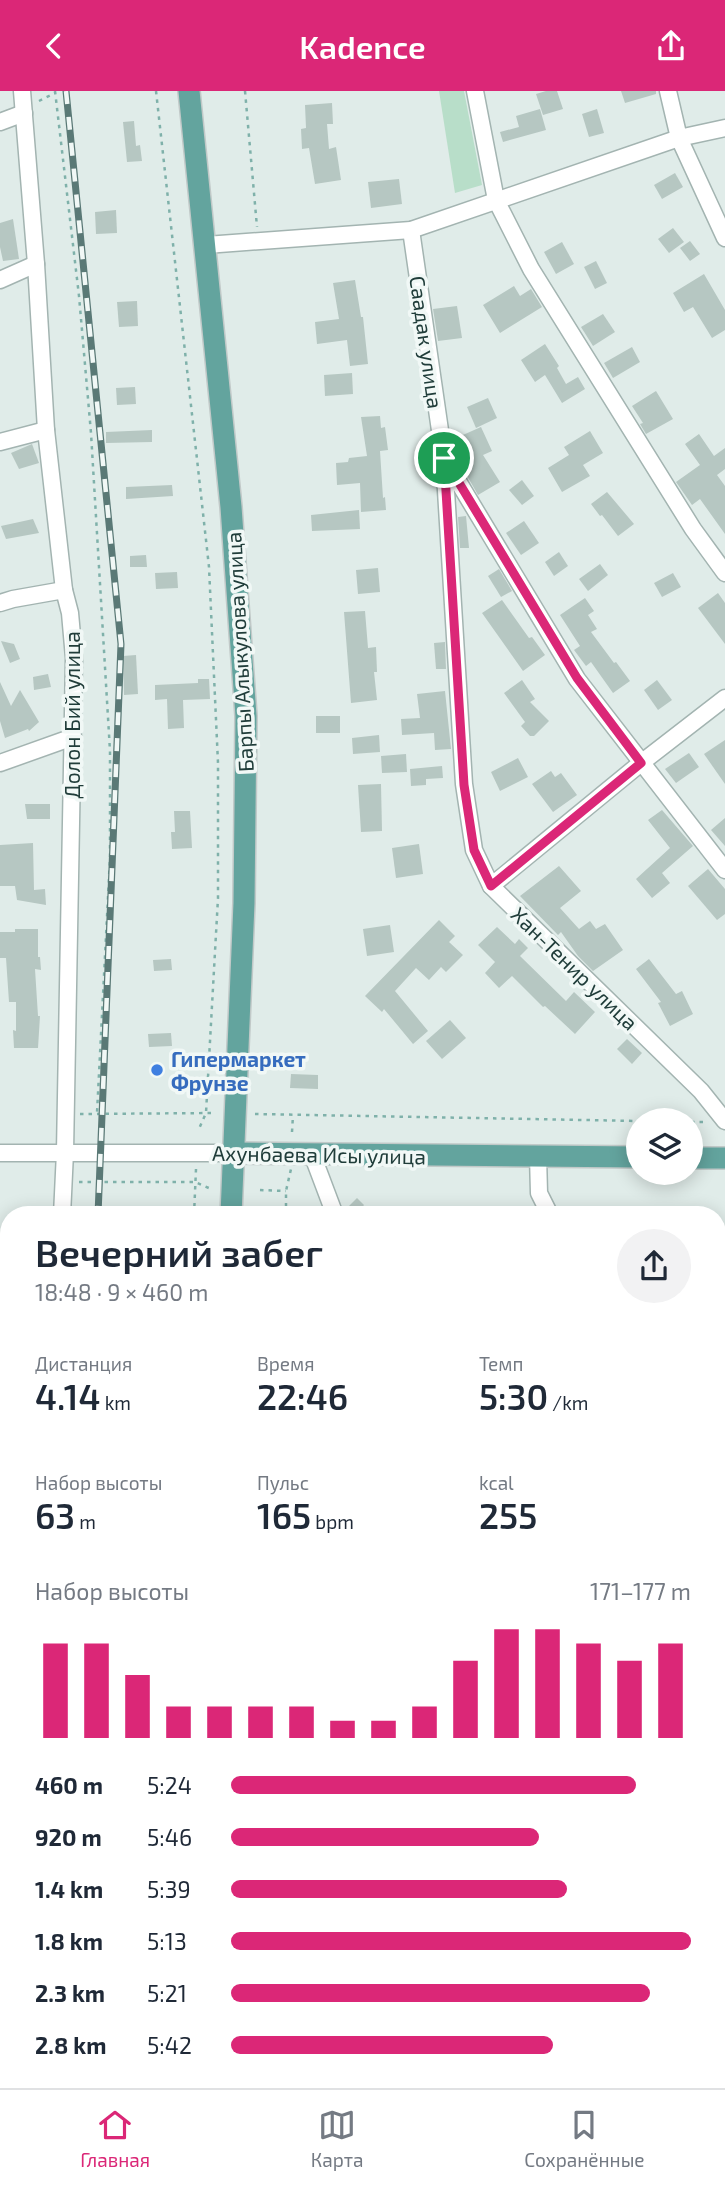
<!DOCTYPE html>
<html lang="ru">
<head>
<meta charset="utf-8">
<style>
  body { margin:0; font-family:"Exo 2",sans-serif; background:#f2f2f3; color:#1f2937; height:100vh; display:flex; flex-direction:column; font-size:26px; white-space:nowrap }
  * { box-sizing:border-box; margin:0 }
  p { font-size:23px; color:#747a83 }
  .icon { flex:none; width:38px; height:38px; fill:none; stroke:currentColor; stroke-width:2; stroke-linecap:round; stroke-linejoin:round }
  .map { position:relative; flex:1; overflow:hidden }
  .panel { position:absolute; left:0px; top:1115px; width:726px; height:884px; display:flex; flex-direction:column; background:#fff; border-radius:28px 28px 0 0; box-shadow:0 4px 18px #0003 }
  .panel>* { flex:none }
  .controls { position:absolute; left:626px; top:1017px; display:grid; gap:14px }
  .controls a { display:grid; place-items:center; width:77px; height:77px; border-radius:50%; background:#fff; box-shadow:0 4px 18px #0003; font-size:35px }
  .pin { position:absolute; display:grid; place-items:center; width:60px; height:60px; color:#fff; margin:-30px; border:4px solid #fff; border-radius:50%; box-shadow:0 2px 7px #0007 }
  .round { display:grid; place-items:center; flex:none; width:74px; height:74px; border-radius:37px; background:#f2f2f3 }
  .overview { display:flex; align-items:center; justify-content:space-between; height:119px; padding:0 35px }
  h1 { font-size:38px; font-weight:600; line-height:52px }
  .metrics { display:grid; grid-template-columns:repeat(3,1fr); gap:10px; height:119px; padding:7px 35px }
  .metrics div { display:grid; align-content:center }
  .metrics b { font-size:35px; font-weight:600 }
  .metrics small { font-size:19px; font-weight:400 }
  .metrics p { font-size:19px }
  .chart { height:196px; padding:14px 35px }
  .chart p { display:flex; justify-content:space-between }
  .chart svg { width:100%; height:126px; margin-top:7px; stroke:#db2777; stroke-width:6 }
  ul { padding:0 35px; list-style:none; font-size:23px }
  li { display:grid; grid-template-columns:112px 84px 1fr; align-items:center; height:52px }
  li i { height:18px; border-radius:9px; background:#db2777 }
  header { display:flex; justify-content:space-between; align-items:center; height:91px; padding:0 35px; background:#db2777; color:#fff; font-size:32px; font-weight:600 }
  .tab-bar { display:flex; justify-content:space-around; align-items:center; height:98px; border-top:2px solid #e0e1e3; background:#fff; font-size:19px; color:#747a83 }
  .tab-bar a { display:grid; justify-items:center; gap:4px }
  .tab-bar .on { color:#db2777 }
  .map>svg:first-child { display:block }
  .green { fill:#b8dec9 }
  .building { fill:#b6c7c2 }
  .lines { fill:none; stroke-linecap:round; stroke-linejoin:round }
  .minor-casing { stroke:#a3b4b1; stroke-width:19 }
  .major-casing { stroke:#c1c9c8; stroke-width:24 }
  .path { stroke:#7fb1aa; stroke-width:2.5; stroke-dasharray:3.5 5; stroke-linecap:butt }
  .minor { stroke:#fff; stroke-width:16 }
  .major { stroke:#63a49e; stroke-width:21 }
  .rail-casing { stroke:#5a7976; stroke-width:7 }
  .rail { stroke:#f1f8f6; stroke-width:4.5; stroke-dasharray:13; stroke-linecap:butt }
  .route-casing { stroke:#fff; stroke-width:14 }
  .route { stroke:#db2777; stroke-width:9 }
  .shop-dot { fill:#3f7fe0; stroke:#f1f8f6; stroke-width:2.5 }
  .labels { text-anchor:middle; dominant-baseline:central; stroke-width:7; stroke-linejoin:round; paint-order:stroke }
  .street-label { font-size:21px; fill:#203d3a; stroke:#f1f8f6 }
  .shop-label { font-size:21px; font-weight:bold; fill:#366cbe; stroke:#f1f8f6; text-anchor:start }
</style>
</head>
<body>
<header><svg class="icon" aria-label="back" viewBox="0 0 24 24"><path d="M15 5l-7 7 7 7"/></svg>Kadence<svg class="icon" aria-label="share" viewBox="0 0 24 24"><path d="M12 15V3M7 8l5-5 5 5M5 13v7h14v-7"/></svg></header>
<div class="map">
<svg width="725" height="1997" viewBox="0 0 725 1997">
  <rect width="100%" height="100%" fill="#e0ece9"/>
  <path class="green" d="M439,0H464L482,94L455,102Z"/>
  <g class="building">
    <path d="M546,0H557L563,18L543,24L536,3Z"/>
    <path d="M621,0H656V3L625,12Z"/>
    <path d="M332,12L333,33H327L329,58L336,56L341,89L315,93L309,57L302,58L301,38L306,37L305,14Z"/>
    <path d="M540,18L546,39L503,51L500,41L519,36L516,25Z"/>
    <path d="M597,18L604,42L589,46L582,23Z"/>
    <path d="M134,30L136,55L140,54L142,70L127,71L123,31Z"/>
    <path d="M675,82L683,96L662,108L654,94Z"/>
    <path d="M399,88L402,113L371,117L368,91Z"/>
    <path d="M116,119L117,142L96,143L95,121Z"/>
    <path d="M13,128L19,168L3,170L0,156V132Z"/>
    <path d="M673,137L684,151L669,162L658,148Z"/>
    <path d="M690,150L700,163L690,170L680,157Z"/>
    <path d="M562,151L574,173L556,183L544,161Z"/>
    <path d="M596,170L607,192L595,198L584,176Z"/>
    <path d="M704,183L725,219V239L712,247L693,216L684,221L673,202Z"/>
    <path d="M355,189L361,226H363L368,273L350,275L347,249L317,253L315,231L339,228L333,192Z"/>
    <path d="M514,195L520,205L531,198L542,216L500,242L483,214Z"/>
    <path d="M137,210L138,235L119,236L117,211Z"/>
    <path d="M457,215L462,247L438,250L433,218Z"/>
    <path d="M603,223L615,241L593,255L581,236Z"/>
    <path d="M545,253L559,275L557,277L566,293L578,286L585,298L562,312L545,284L535,291L521,269Z"/>
    <path d="M632,256L640,271L613,287L604,272Z"/>
    <path d="M352,282L353,303L325,305L324,284Z"/>
    <path d="M135,296L136,313L117,314L116,297Z"/>
    <path d="M656,300L673,328L646,343L640,333L643,332L632,315Z"/>
    <path d="M488,307L497,327L476,337L467,316Z"/>
    <path d="M380,325L381,337L385,336L388,359L380,360L383,407L385,406L386,419L361,421L360,392L337,394L336,372L348,371L349,367L367,365L361,326Z"/>
    <path d="M481,336L492,360L483,364L500,391L478,404L466,383L471,380L456,347Z"/>
    <path d="M152,339V351L106,352V341Z"/>
    <path d="M590,340L603,362L583,374L590,385L562,401L548,377L569,364L564,356Z"/>
    <path d="M699,343L714,365L725,357V378L717,384L725,395V443L700,408L692,414L676,391L700,374L685,353Z"/>
    <path d="M32,353L39,372L19,378L11,362Z"/>
    <path d="M522,389L534,405L522,414L509,399Z"/>
    <path d="M172,394L173,405L126,408V396Z"/>
    <path d="M607,401L634,433L618,445L602,424L600,425L591,413Z"/>
    <path d="M359,419L360,438L312,440L311,424Z"/>
    <path d="M466,425L469,457H460L458,426Z"/>
    <path d="M33,428L39,442L6,448L1,435Z"/>
    <path d="M524,430L539,452L521,464L506,442Z"/>
    <path d="M559,461L568,475L554,485L545,471Z"/>
    <path d="M146,464L147,476H130V465Z"/>
    <path d="M600,473L608,484L588,500L579,488Z"/>
    <path d="M378,477L380,501L358,503L356,479Z"/>
    <path d="M499,478L512,500L501,506L488,485Z"/>
    <path d="M177,481L178,497L156,498L155,482Z"/>
    <path d="M673,482L681,496L662,506L654,492Z"/>
    <path d="M718,502L725,512V553L698,517Z"/>
    <path d="M585,507L594,520L588,524L597,538L591,541L614,572L616,571L630,590L613,602L591,571L586,575L574,559L580,555L560,524Z"/>
    <path d="M502,509L529,547L532,546L545,564L523,580L482,522Z"/>
    <path d="M365,520L368,557L376,556L377,581H374L377,609L351,612L344,521Z"/>
    <path d="M1,550L14,553L20,568L10,572Z"/>
    <path d="M445,551L446,578H436L434,552Z"/>
    <path d="M136,564L138,603L124,604L123,565Z"/>
    <path d="M48,583L51,596L34,599L33,586Z"/>
    <path d="M198,588H209L210,608L183,609L184,637L168,638L167,608L155,609V594L198,592Z"/>
    <path d="M522,589L535,608L530,611L549,630L534,645H530L521,635L525,631L504,602Z"/>
    <path d="M657,589L672,609L658,619L644,599Z"/>
    <path d="M0,591L11,615L20,599L39,631L29,640L28,638L5,647L0,630Z"/>
    <path d="M445,600L451,658L435,659L434,642L402,644L401,628L420,627L417,603Z"/>
    <rect x="316" y="625" width="24" height="17"/>
    <path d="M379,644L380,661L353,663L352,647Z"/>
    <path d="M725,649V693L704,663Z"/>
    <path d="M689,662L699,676L676,692L665,678Z"/>
    <path d="M406,663L407,681L382,682L381,665Z"/>
    <path d="M518,667L528,686L500,700L491,681Z"/>
    <path d="M442,675L443,687L426,688V694L411,695L410,678Z"/>
    <path d="M551,680L555,686L561,682L577,704L553,721L532,693Z"/>
    <path d="M381,693L382,740L361,741L358,694Z"/>
    <path d="M25,713H50V728H27Z"/>
    <path d="M662,719L693,755L662,782L670,792L652,807L636,788L670,757L648,729Z"/>
    <path d="M174,720H190L192,757L172,758L171,741H175Z"/>
    <path d="M725,727V755L711,739Z"/>
    <path d="M33,752L34,799L45,798L46,814L17,809L15,795H0V754Z"/>
    <path d="M419,753L423,783L396,787L392,757Z"/>
    <path d="M559,775L581,800L560,817L579,838L590,830L596,838L605,833L623,859L593,880L578,865L561,841L558,844L520,805Z"/>
    <path d="M708,778L725,798V823L717,829L688,795Z"/>
    <path d="M439,829L455,845L449,851L463,864L446,881L441,876L429,889L416,877L395,900L428,940L413,953L384,918L382,921L365,905Z"/>
    <path d="M390,834L394,861L367,865L363,838Z"/>
    <path d="M497,836L515,853L519,848L528,857L520,865L566,910L574,901L595,921L575,943L545,915L543,916L512,885L499,897L485,882L495,871L478,854Z"/>
    <path d="M15,838H38V866H40L41,879L35,878L38,925H40L38,957H14L13,939L16,940V911H9L6,867H0V841H15Z"/>
    <path d="M171,868L172,879L154,880L153,869Z"/>
    <path d="M649,868L676,903L682,900L693,923L670,935L658,912L661,911L636,878Z"/>
    <path d="M450,929L466,947L442,968L426,950Z"/>
    <path d="M171,942L172,955L149,956L148,943Z"/>
    <path d="M627,948L642,962L632,973L617,958Z"/>
    <path d="M291,983L318,984V998L290,997Z"/>
    <path d="M357,1107L364,1114L356,1124H352L346,1118Z"/>
  </g>
  <g class="lines">
    <defs>
      <g id="minor">
        <path d="M22,0L36,173L46,339L64,499L70,522L74,567L65,1061L62,1124"/>
        <path d="M475,0L496,109L531,178L693,438L725,482"/>
        <path d="M668,0L679,47L725,147"/>
        <path d="M0,31L24,22"/>
        <path d="M411,139L444,367L577,588L725,779"/>
        <path d="M206,154L411,139L679,47L725,37"/>
        <path d="M0,189L36,173"/>
        <path d="M0,351L46,339"/>
        <path d="M444,367L464,693L474,759L491,795L701,1000L725,1030"/>
        <path d="M0,512L13,508L64,499"/>
        <path d="M0,672L73,646"/>
        <path d="M491,795L641,672L725,607"/>
        <path d="M0,1062H235"/>
        <path d="M312,1063L335,1124"/>
        <path d="M538,1065L539,1102L550,1124"/>
        <path d="M0,1231L9,1229"/>
        <path d="M718,1309L725,1317"/>
        <path d="M0,1390L9,1388"/>
        <path d="M0,1545L9,1543"/>
        <path d="M718,1572L725,1580"/>
        <path d="M0,1702L9,1701"/>
        <path d="M718,1835L725,1843"/>
        <path d="M0,1857L9,1856"/>
        <path d="M380,1990L387,1997"/>
        <path d="M694,1990V1997"/>
        <path d="M14,1997L15,1990"/>
        <path d="M484,1997L486,1990"/>
        <path d="M554,1997L562,1990"/>
      </g>
      <g id="major">
        <path d="M189,0L231,416L246,625L244,812L231,1124"/>
        <path d="M235,1062L639,1066"/>
        <path d="M691,1067H725"/>
        <path d="M185,1997V1990"/>
      </g>
    </defs>
    <use href="#minor" class="minor-casing"/>
    <use href="#major" class="major-casing"/>
    <g class="path">
      <path d="M55,0L79,205L91,342L110,660V767L97,1022"/>
      <path d="M156,0L209,476L218,672V807L206,1022L198,1040"/>
      <path d="M245,0L257,136"/>
      <path d="M39,10L55,2"/>
      <path d="M80,1023L216,1022"/>
      <path d="M255,1023L639,1030"/>
      <path d="M691,1031H708"/>
      <path d="M292,1041L293,1024"/>
      <path d="M79,1091H195L211,1098"/>
      <path d="M260,1099L286,1100"/>
      <path d="M194,1124L196,1078"/>
      <path d="M286,1124V1100L291,1078"/>
      <path d="M249,1997V1990"/>
    </g>
    <use href="#minor" class="minor"/>
    <use href="#major" class="major"/>
    <defs>
      <g id="rail">
        <path d="M66,0L121,553L98,1124"/>
        <path d="M49,1997V1990"/>
      </g>
    </defs>
    <use href="#rail" class="rail-casing"/>
    <use href="#rail" class="rail"/>
  </g>
  <g class="lines">
    <defs>
      <path id="route" d="M444,367L577,587L641,672L491,795L474,759L464,694Z"/>
    </defs>
    <use href="#route" class="route-casing"/>
    <use href="#route" class="route"/>
  </g>
  <circle class="shop-dot" cx="157" cy="979" r="7"/>
  <g class="labels">
    <g class="street-label">
      <text transform="translate(427 251) rotate(82)">Саадак улица</text>
      <text transform="translate(239 561) rotate(-93)">Барпы Алыкулова улица</text>
      <text transform="translate(71 624) rotate(-90)">Долон Бий улица</text>
      <text transform="translate(575 877) rotate(44)">Хан-Тенир улица</text>
      <text transform="translate(319 1063) rotate(1)">Ахунбаева Исы улица</text>
    </g>
    <g class="shop-label">
      <text x="171" y="967">Гипермаркет<tspan x="171" dy="24">Фрунзе</tspan></text>
    </g>
  </g>
</svg>
<div class="controls">
<a><svg class="icon" aria-label="layers" viewBox="0 0 24 24"><path d="M12 4l9 5-9 5-9-5zM3 14l9 5 9-5"/></svg></a>
</div>
<div class="pin" style="left:444px;top:367px;background:#1e9e55"><svg class="icon" aria-label="arrive" viewBox="0 0 24 24"><path d="M6 21V4h12l-3 4 3 4H6"/></svg></div>
<section class="panel">
<div class="overview"><div><h1>Вечерний забег</h1><p>18:48 · 9 × 460 m</p></div><a class="round"><svg class="icon" aria-label="share" viewBox="0 0 24 24"><path d="M12 15V3M7 8l5-5 5 5M5 13v7h14v-7"/></svg></a></div>
<div class="metrics">
<div><p>Дистанция</p><b>4.14<small> km</small></b></div>
<div><p>Время</p><b>22:46</b></div>
<div><p>Темп</p><b>5:30<small> /km</small></b></div>
</div>
<div class="metrics">
<div><p>Набор высоты</p><b>63<small> m</small></b></div>
<div><p>Пульс</p><b>165<small> bpm</small></b></div>
<div><p>kcal</p><b>255</b></div>
</div>
<div class="chart"><p><span>Набор высоты</span>171–177 m</p>
<svg viewBox="0 0 160 44" preserveAspectRatio="none"><path d="M5 44V11M15 44V11M25 44V22M35 44V33M45 44V33M55 44V33M65 44V33M75 44V38M85 44V38M95 44V33M105 44V17M115 44V6M125 44V6M135 44V11M145 44V17M155 44V11"/></svg>
</div>
<ul>
<li><b>460 m</b>5:24<i style="width:88%"></i></li>
<li><b>920 m</b>5:46<i style="width:67%"></i></li>
<li><b>1.4 km</b>5:39<i style="width:73%"></i></li>
<li><b>1.8 km</b>5:13<i style="width:100%"></i></li>
<li><b>2.3 km</b>5:21<i style="width:91%"></i></li>
<li><b>2.8 km</b>5:42<i style="width:70%"></i></li>
</ul>
</section>
</div>
<nav class="tab-bar">
<a class="on"><svg class="icon" aria-label="home" viewBox="0 0 24 24"><path d="M3 11l9-7 9 7M6 9v11h12V9"/></svg>Главная</a>
<a><svg class="icon" aria-label="map" viewBox="0 0 24 24"><path d="M3 6l6-2 6 2 6-2v14l-6 2-6-2-6 2zM9 4v14M15 6v14"/></svg>Карта</a>
<a><svg class="icon" aria-label="saved" viewBox="0 0 24 24"><path d="M7 4h10v16l-5-4-5 4z"/></svg>Сохранённые</a>
</nav>
</body>
</html>
